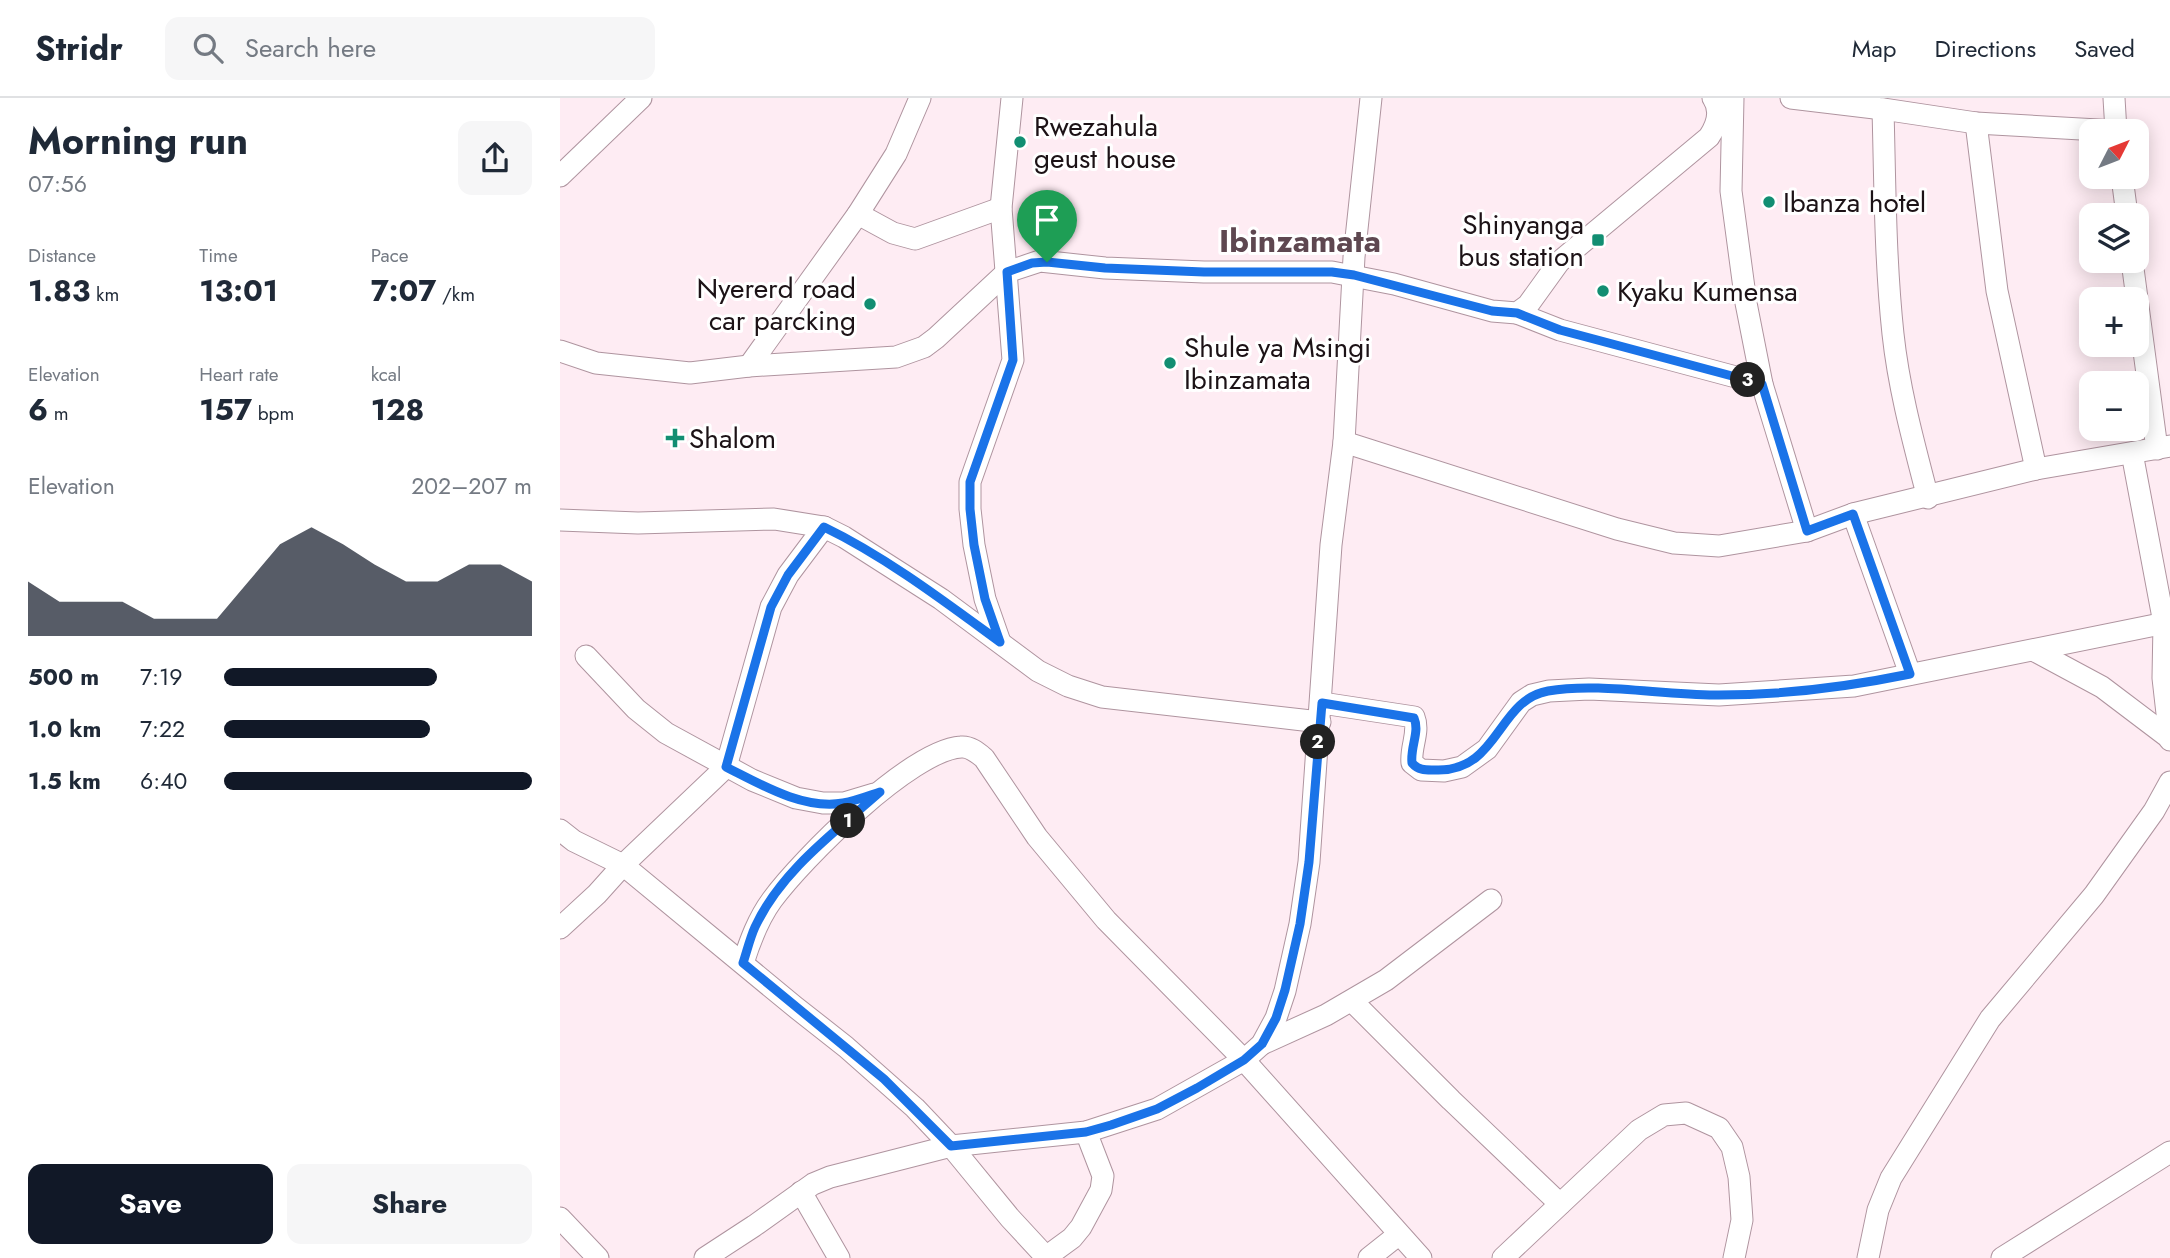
<!DOCTYPE html>
<html lang="en">
<head>
<meta charset="utf-8">
<style>
  body { margin:0; font-family:Jost,sans-serif; background:#f6f6f7; color:#1f2937; height:100vh; display:flex; flex-direction:column; font-size:26px; white-space:nowrap }
  * { box-sizing:border-box; margin:0 }
  p { font-size:23px; color:#747a83 }
  .icon { flex:none; width:38px; height:38px; fill:none; stroke:currentColor; stroke-width:2; stroke-linecap:round; stroke-linejoin:round }
  .map { position:relative; flex:1; overflow:hidden }
  .details { display:flex; flex-direction:column; background:#fff; width:560px }
  .details>* { flex:none }
  .needle { width:46px; rotate:48deg }
  .controls { position:absolute; left:1519px; top:21px; display:grid; gap:14px }
  .controls a { display:grid; place-items:center; width:70px; height:70px; border-radius:14px; background:#fff; box-shadow:0 4px 18px #0003; font-size:35px }
  .pin { position:absolute; display:grid; place-items:center; width:60px; height:60px; color:#fff; margin:-72px -30px; border-radius:50% 50% 50% 0; rotate:-45deg; box-shadow:0 0 7px #0007 }
  .pin .icon { rotate:45deg }
  .km { position:absolute; width:35px; height:35px; margin:-18px; border-radius:50%; background:#222; color:#fff; font-size:19px; line-height:35px; text-align:center }
  .round { display:grid; place-items:center; flex:none; width:74px; height:74px; border-radius:14px; background:#f6f6f7 }
  .overview { display:flex; align-items:center; justify-content:space-between; height:119px; padding:0 28px }
  h1 { font-size:38px; font-weight:700; line-height:52px }
  .figures { display:grid; grid-template-columns:repeat(3,1fr); gap:10px; height:119px; padding:7px 28px }
  .figures div { display:grid; align-content:center }
  .figures b { font-size:30px; font-weight:700 }
  .figures small { font-size:19px; font-weight:400 }
  .figures p { font-size:19px }
  .chart { height:196px; padding:14px 28px }
  .chart p { display:flex; justify-content:space-between }
  .chart svg { width:100%; height:126px; margin-top:7px; fill:#111827; opacity:.7 }
  .action { display:flex; gap:14px; margin-top:auto; padding:14px 28px }
  .action a { flex:1; height:80px; border-radius:14px; background:#111827; color:#fff; font-size:28px; font-weight:700; line-height:80px; text-align:center }
  .action a+a { background:#f6f6f7; color:#1f2937 }
  ul { padding:0 28px; list-style:none; font-size:23px }
  li { display:grid; grid-template-columns:112px 84px 1fr; align-items:center; height:52px }
  li i { height:18px; border-radius:9px; background:#111827 }
  header { display:flex; align-items:center; gap:42px; box-sizing:border-box; height:98px; padding:0 35px; background:#fff; border-bottom:2px solid #e0e1e3 }
  header strong { font-size:33px }
  nav { display:flex; gap:38px; margin-inline-start:auto; font-size:24px }
  .search { width:490px; height:63px; background:#f6f6f7; display:flex; align-items:center; gap:18px; box-sizing:border-box; padding:0 24px; border-radius:14px; color:#747a83; font-size:26px }
  main { display:flex; flex:1; min-height:0 }
  .map>svg:first-child { display:block }
  .lines { fill:none; stroke-linecap:round; stroke-linejoin:round }
  .minor-casing { stroke:#af949f; stroke-width:23 }
  .minor { stroke:#fff; stroke-width:21 }
  .route-casing { stroke:#fff; stroke-width:14 }
  .route { stroke:#1a73e8; stroke-width:9 }
  .poi-dot { fill:#128e72; stroke:#fff; stroke-width:2.5 }
  .labels { text-anchor:middle; dominant-baseline:central; stroke-width:6; stroke-linejoin:round; paint-order:stroke }
  .poi-label { font-size:28px; fill:#1c1216; stroke:#fff; text-anchor:start }
  .quarter-label { font-size:32px; font-weight:bold; fill:#5e4750; stroke:#fff }
</style>
</head>
<body>
<header>
<strong>Stridr</strong>
<div class="search"><svg class="icon" aria-label="search" viewBox="0 0 24 24"><circle cx="10" cy="10" r="6"/><path d="M15 15l6 6"/></svg>Search here</div>
<nav><a>Map</a><a>Directions</a><a>Saved</a></nav>
</header>
<main>
<section class="details">
<div class="overview"><div><h1>Morning run</h1><p>07:56</p></div><a class="round"><svg class="icon" aria-label="share" viewBox="0 0 24 24"><path d="M12 15V3M7 8l5-5 5 5M5 13v7h14v-7"/></svg></a></div>
<div class="figures">
<div><p>Distance</p><b>1.83<small> km</small></b></div>
<div><p>Time</p><b>13:01</b></div>
<div><p>Pace</p><b>7:07<small> /km</small></b></div>
</div>
<div class="figures">
<div><p>Elevation</p><b>6<small> m</small></b></div>
<div><p>Heart rate</p><b>157<small> bpm</small></b></div>
<div><p>kcal</p><b>128</b></div>
</div>
<div class="chart"><p><span>Elevation</span>202–207 m</p>
<svg viewBox="0 0 160 44" preserveAspectRatio="none"><path d="M0 44V25L10 32L20 32L30 32L40 38L50 38L60 38L70 25L80 12L90 6L100 12L110 19L120 25L130 25L140 19L150 19L160 25V44z"/></svg>
</div>
<ul>
<li><b>500 m</b>7:19<i style="width:69%"></i></li>
<li><b>1.0 km</b>7:22<i style="width:67%"></i></li>
<li><b>1.5 km</b>6:40<i style="width:100%"></i></li>
</ul>
<div class="action"><a>Save</a><a>Share</a></div>
</section>
<div class="map">
<svg width="1610" height="1160" viewBox="0 0 1610 1160">
  <rect width="100%" height="100%" fill="#feecf3"/>
  <g class="lines">
    <defs>
      <g id="minor">
        <path d="M1173,0L1171,93L1186,205L1202,286L1247,433"/>
        <path d="M1231,0L1323,11L1416,25L1556,33"/>
        <path d="M1554,0L1556,33"/>
        <path d="M1323,11C1325,86 1325,161 1333,236C1339,292 1354,346 1368,400"/>
        <path d="M1416,25L1437,193L1476,371"/>
        <path d="M0,78L81,0"/>
        <path d="M1562,79L1567,117"/>
        <path d="M298,116L333,135L355,141L441,110"/>
        <path d="M1572,163L1597,351"/>
        <path d="M957,215L1000,232L1202,286"/>
        <path d="M0,253L36,265L130,275L189,268L336,259L364,249L376,240L447,174L480,163L545,170L644,174H772L834,186L932,213L957,215L968,207L999,164L1149,39C1157,27 1162,13 1153,0"/>
        <path d="M189,268L298,116L336,56L360,0"/>
        <path d="M784,344L1057,431L1114,445L1159,448L1247,433L1293,416L1476,371L1610,348"/>
        <path d="M1572,355L1604,525L1603,580L1610,642"/>
        <path d="M1293,416L1350,576"/>
        <path d="M0,422L78,425L214,421L264,429L284,439L381,501L478,573L508,588L542,599L760,624"/>
        <path d="M440,544L425,501L414,447L410,411V384L453,262L441,110L452,0"/>
        <path d="M1475,553L1542,589L1608,639"/>
        <path d="M26,558L76,611L106,635L192,682L236,700L263,705H284L314,696"/>
        <path d="M762,605L854,619C860,634 850,649 852,665L861,672L884,673L902,669L927,651L961,604L972,597L989,593L1029,591L1159,597L1294,588L1610,524"/>
        <path d="M0,732L14,743L63,767L234,908L286,949L355,1010L391,1048L450,1120L487,1160"/>
        <path d="M0,830L37,796L63,767L166,669L211,509L228,477L264,429"/>
        <path d="M183,865C190,843 198,821 212,802C242,761 351,652 401,649C410,648 418,655 424,660L477,739L546,822L684,962L861,1160"/>
        <path d="M792,903L891,1002L1000,1106"/>
        <path d="M702,946L766,917L826,882L931,802"/>
        <path d="M241,1094L279,1160"/>
        <path d="M0,1120L38,1160"/>
        <path d="M486,1159L512,1140L521,1129L541,1092L543,1078L526,1034"/>
        <path d="M145,1160L194,1128L253,1086L270,1079L391,1048L526,1034L597,1011L684,962L702,946L716,920L725,893L740,826L749,764L771,447L784,344L794,159L811,0"/>
        <path d="M809,1160L838,1137"/>
        <path d="M943,1160L1079,1032L1104,1017L1126,1015L1159,1030L1172,1049L1179,1079L1182,1122L1174,1160"/>
        <path d="M1308,1160L1318,1112L1331,1080L1430,921L1534,797L1594,713L1610,684"/>
        <path d="M1442,1160L1610,1054"/>
      </g>
    </defs>
    <use href="#minor" class="minor-casing"/>
    <use href="#minor" class="minor"/>
  </g>
  <g class="lines">
    <defs>
      <path id="route" d="M487,164L545,170L644,174H772L794,177L932,213L957,215L1000,232L1202,286L1247,433L1293,416L1350,576C1287,589 1223,597 1159,597C1106,598 1039,584 988,593C937,602 939,674 876,672C866,672 859,673 852,665C850,649 860,634 854,620L762,605L749,764L740,826L725,892L716,920L702,946L684,962L637,990L597,1011L551,1027L526,1034L391,1048L324,981L183,865C187,853 190,840 195,829C221,773 275,734 320,694C308,698 296,703 283,705C243,712 200,686 166,669L211,509L228,477L264,429C326,459 384,503 440,544L425,501L414,447L410,411V384L453,262L447,174L472,165Z"/>
    </defs>
    <use href="#route" class="route-casing"/>
    <use href="#route" class="route"/>
  </g>
  <g class="poi-dot">
    <circle cx="460" cy="44" r="7"/>
    <circle cx="1209" cy="104" r="7"/>
    <rect x="1031" y="135" width="14" height="14" rx="3.5"/>
    <circle cx="1043" cy="193" r="7"/>
    <circle cx="310" cy="206" r="7"/>
    <circle cx="610" cy="265" r="7"/>
    <path d="M111.5 329.5h7v7h7v7h-7v7h-7v-7h-7v-7h7z"/>
  </g>
  <g class="labels">
    <g class="poi-label">
      <text x="474" y="28">Rwezahula<tspan x="474" dy="32">geust house</tspan></text>
      <text x="1223" y="104">Ibanza hotel</text>
      <text x="1024" y="126" text-anchor="end">Shinyanga<tspan x="1024" dy="32">bus station</tspan></text>
      <text x="296" y="190" text-anchor="end">Nyererd road<tspan x="296" dy="32">car parcking</tspan></text>
      <text x="1057" y="193">Kyaku Kumensa</text>
      <text x="624" y="249">Shule ya Msingi<tspan x="624" dy="32">Ibinzamata</tspan></text>
      <text x="129" y="340">Shalom</text>
    </g>
    <g class="quarter-label">
      <text x="740" y="143">Ibinzamata</text>
    </g>
  </g>
</svg>
<div class="controls">
<a><svg class="needle" viewBox="-14 -14 28 28"><path d="M0-13l5 13h-10z" fill="#e53935"/><path d="M0 13l5-13h-10z" fill="#747a83"/></svg></a>
<a><svg class="icon" aria-label="layers" viewBox="0 0 24 24"><path d="M12 4l9 5-9 5-9-5zM3 14l9 5 9-5"/></svg></a>
<a>+</a>
<a>−</a>
</div>
<div class="pin" style="left:487px;top:164px;background:#1e9e55"><svg class="icon" aria-label="arrive" viewBox="0 0 24 24"><path d="M6 21V4h12l-3 4 3 4H6"/></svg></div>
<b class="km" style="left:288px;top:723px">1</b>
<b class="km" style="left:758px;top:644px">2</b>
<b class="km" style="left:1188px;top:282px">3</b>
</div>
</main>
</body>
</html>
